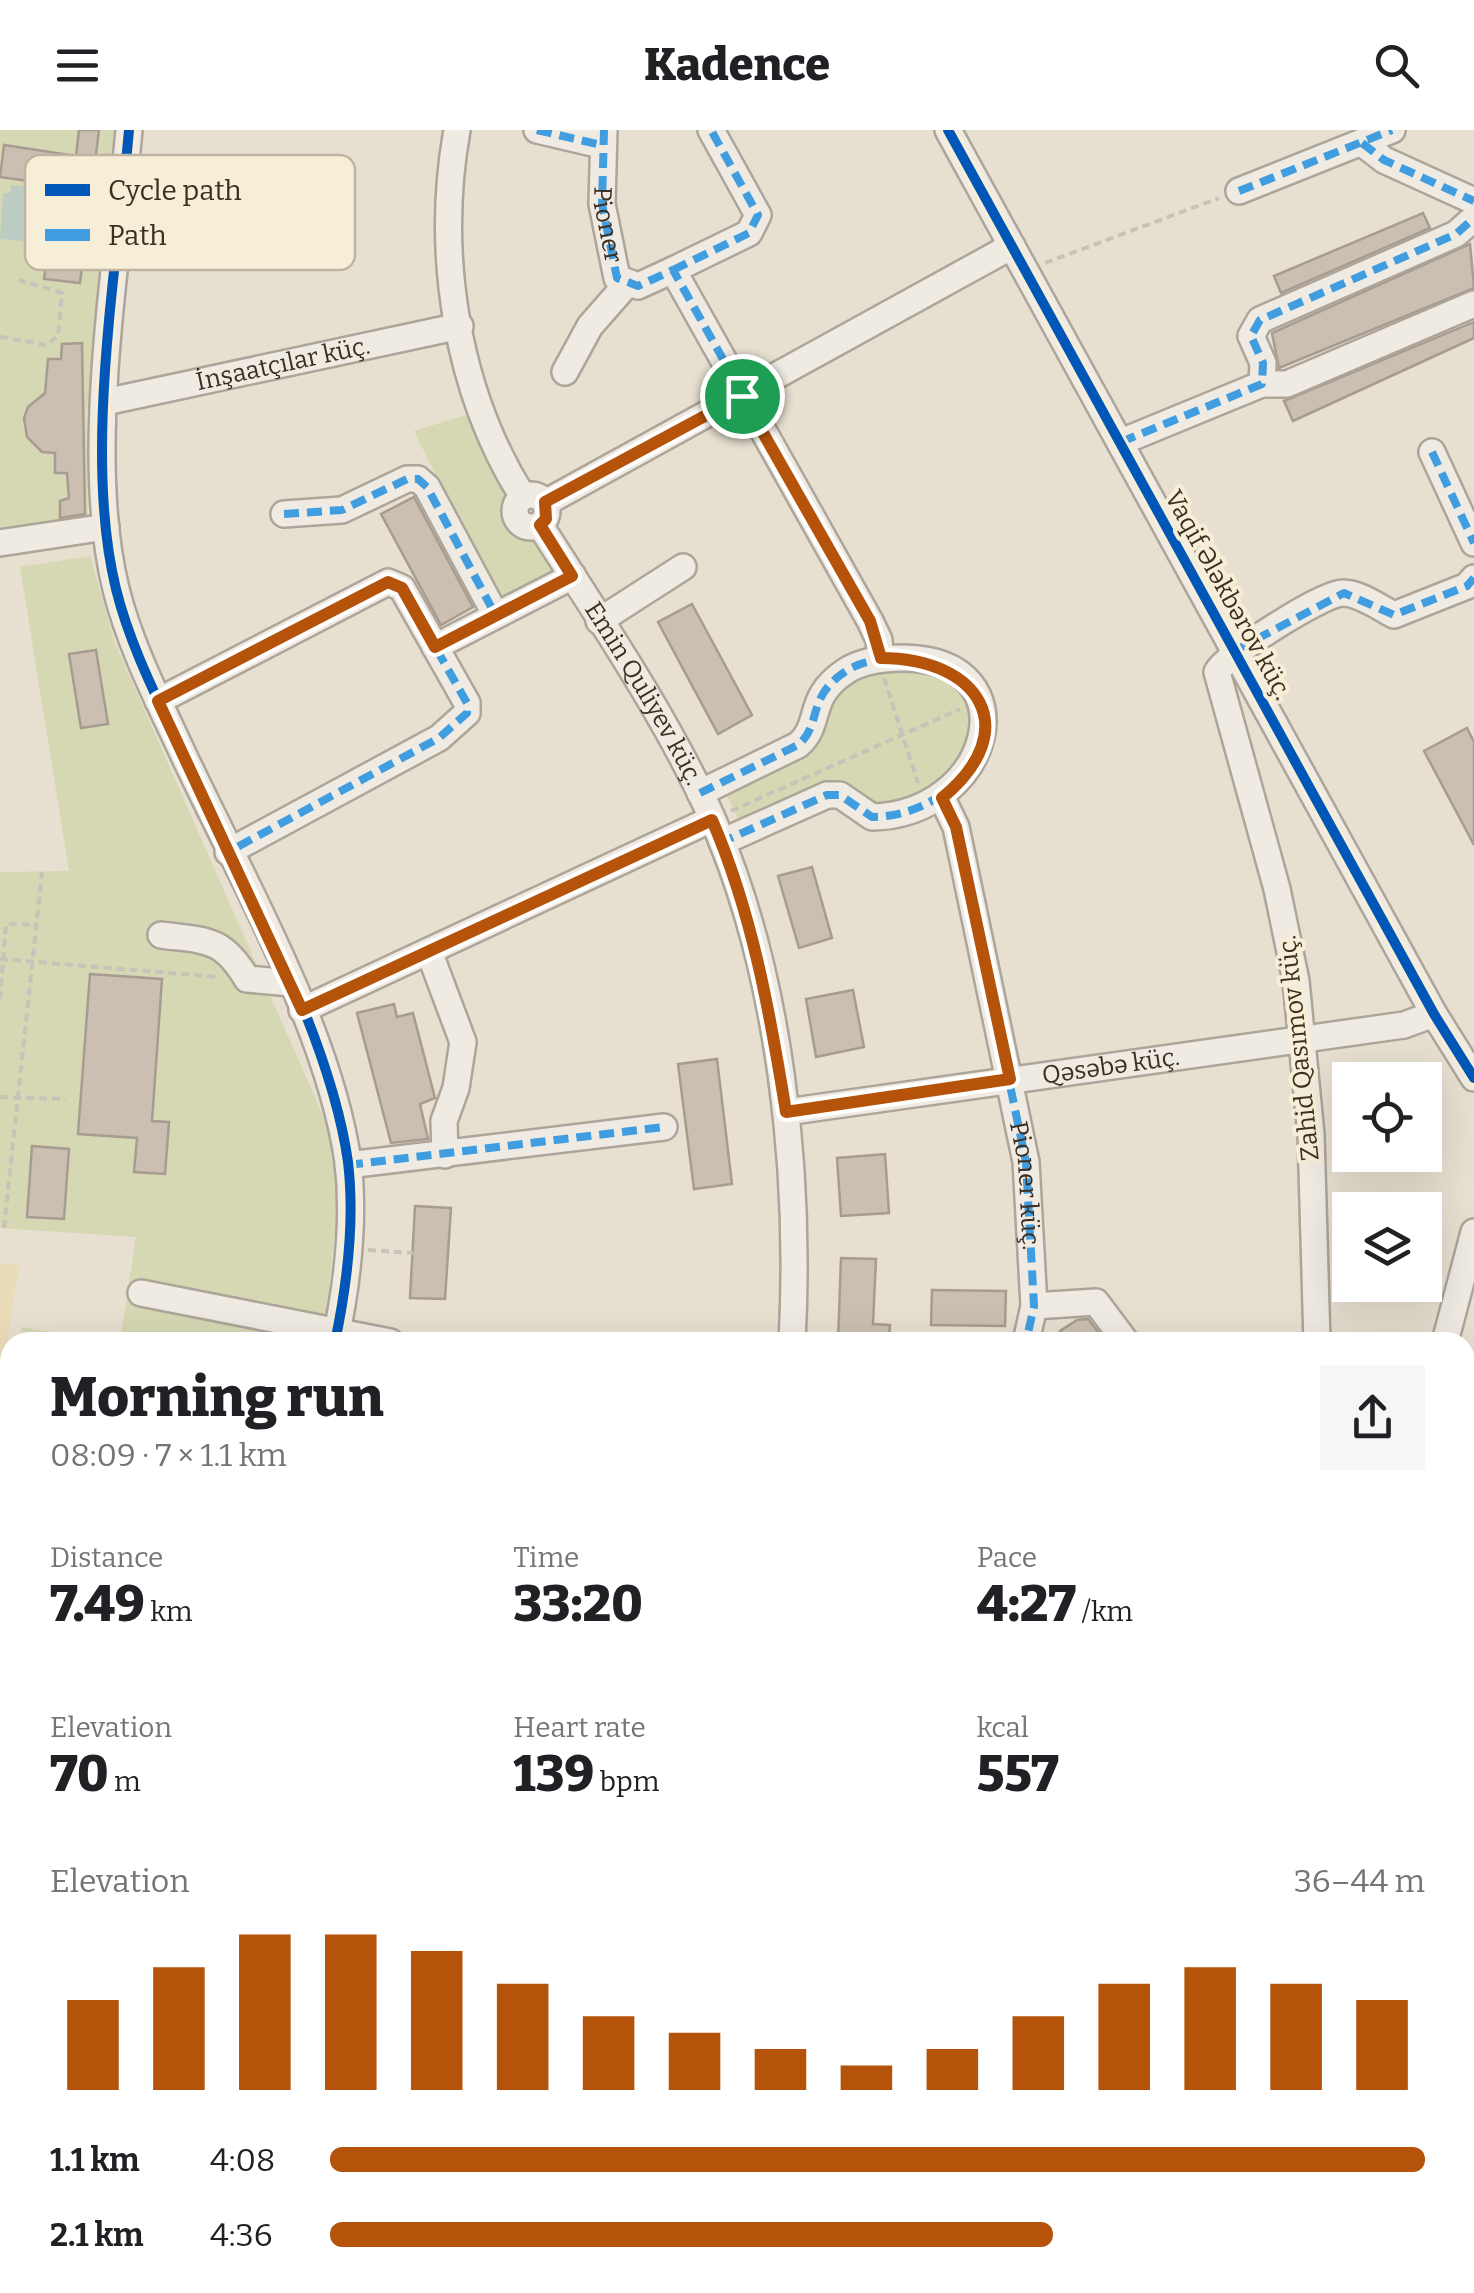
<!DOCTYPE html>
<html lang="en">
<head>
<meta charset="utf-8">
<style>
  body { margin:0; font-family:Bitter,serif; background:#f6f6f6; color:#202124; height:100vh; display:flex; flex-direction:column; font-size:38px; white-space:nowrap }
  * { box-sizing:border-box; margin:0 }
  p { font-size:32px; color:#757577 }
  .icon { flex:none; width:55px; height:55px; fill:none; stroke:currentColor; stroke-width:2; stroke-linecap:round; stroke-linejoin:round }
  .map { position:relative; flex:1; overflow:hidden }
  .side { position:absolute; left:0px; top:1202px; width:1475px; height:962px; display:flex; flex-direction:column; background:#fff; border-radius:30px 30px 0 0; box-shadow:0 10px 40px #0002 }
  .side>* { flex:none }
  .fabs { position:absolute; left:1332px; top:932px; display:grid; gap:20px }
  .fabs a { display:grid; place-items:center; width:110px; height:110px; border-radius:0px; background:#fff; box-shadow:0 10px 40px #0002; font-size:50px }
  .pin { position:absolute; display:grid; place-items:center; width:85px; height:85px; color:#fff; margin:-42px; border:5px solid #fff; border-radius:50%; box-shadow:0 2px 10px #0007 }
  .round { display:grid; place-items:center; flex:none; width:105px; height:105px; border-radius:0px; background:#f6f6f6 }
  .headline { display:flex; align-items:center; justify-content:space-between; height:170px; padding:0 50px }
  h1 { font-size:55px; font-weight:800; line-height:75px }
  .stats { display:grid; grid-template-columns:repeat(3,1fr); gap:15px; height:170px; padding:10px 50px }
  .stats div { display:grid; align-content:center }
  .stats b { font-size:50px; font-weight:800 }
  .stats small { font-size:28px; font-weight:400 }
  .stats p { font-size:28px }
  .chart { height:280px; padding:20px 50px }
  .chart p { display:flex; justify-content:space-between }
  .chart svg { width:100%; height:180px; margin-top:10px; stroke:#b45309; stroke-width:6 }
  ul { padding:0 50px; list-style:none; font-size:32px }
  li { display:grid; grid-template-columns:160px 120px 1fr; align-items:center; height:75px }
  li i { height:25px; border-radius:12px; background:#b45309 }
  header { display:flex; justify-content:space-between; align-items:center; height:130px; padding:0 50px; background:#fff; font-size:45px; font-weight:800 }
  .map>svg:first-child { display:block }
  .green { fill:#d6d7b3 }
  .sand { fill:#eadcb9 }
  .water { fill:#bcccc2 }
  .building { fill:#cbbfb2; stroke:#a89c90; stroke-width:2.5 }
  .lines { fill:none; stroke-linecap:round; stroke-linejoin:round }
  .minor-casing { stroke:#ada599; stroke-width:30 }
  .path { stroke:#c8c2b9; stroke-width:4; stroke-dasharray:8 5; stroke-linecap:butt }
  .minor { stroke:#efebe3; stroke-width:25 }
  .quiet { stroke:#3f9de0; stroke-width:8; stroke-dasharray:15 8; stroke-linecap:butt }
  .cycleway-casing { stroke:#f7eed8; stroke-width:16 }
  .cycleway { stroke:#0057b8; stroke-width:10 }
  .route-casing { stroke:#fff; stroke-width:20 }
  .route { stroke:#b45309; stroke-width:12 }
  .labels { text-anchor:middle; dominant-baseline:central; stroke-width:8; stroke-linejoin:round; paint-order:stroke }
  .street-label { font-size:25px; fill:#3d2e20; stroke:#f7eed8 }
  .key { fill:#f7eed8; stroke:#bfb4a1; stroke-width:2.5 }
  .key-label { font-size:28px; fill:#3d2e20 }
</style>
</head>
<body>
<header><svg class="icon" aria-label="menu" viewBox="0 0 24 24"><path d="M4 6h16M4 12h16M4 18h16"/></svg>Kadence<svg class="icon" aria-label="search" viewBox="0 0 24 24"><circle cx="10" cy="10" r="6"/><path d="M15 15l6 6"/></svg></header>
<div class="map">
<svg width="1474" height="2163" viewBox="0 0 1474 2163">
  <rect width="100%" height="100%" fill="#e7e0d1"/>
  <g class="green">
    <path d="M0,0H120L99,278L86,279L88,392L0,405Z"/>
    <path d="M469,284L511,365L504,384L510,396L537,404L560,445L500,474L414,301Z"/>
    <path d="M90,426L115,513L332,1006L340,1054L323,1212H120L136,1107L0,1098V742L69,741L20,437Z"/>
    <path d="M882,537C910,538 966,543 970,581C971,594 969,609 968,622C939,651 894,701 854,661L741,696L725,661L810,620C822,605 827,578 836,558Z"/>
    <path d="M22,1197L111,1212H19Z"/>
    <path d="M10,1272V2155H107L105,2163H0V1335Z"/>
  </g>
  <path class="sand" d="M0,1133L19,1136L0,1259Z"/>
  <path class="water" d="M11,55L29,57L23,111L0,109L3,63H10Z"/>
  <g class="building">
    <path d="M79,0H99L80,153L44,149L47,126L64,128L71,70L33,65L36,52L0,47L4,15L76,26Z"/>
    <path d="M1423,83L1430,98L1281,163L1274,146Z"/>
    <path d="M1470,114L1474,158L1279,238L1272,203Z"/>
    <path d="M1474,192V208L1293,291L1284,271Z"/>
    <path d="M82,213L85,384L60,388V371L69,368L67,343H55V323L42,322L27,307L24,288L28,277L45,263L48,229H61L62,214Z"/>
    <path d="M414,367L473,477L441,495L381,384Z"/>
    <path d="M692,474L752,585L718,604L658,492Z"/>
    <path d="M96,520L108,594L81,598L69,524Z"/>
    <path d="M1467,598L1474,612V715L1424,621Z"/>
    <path d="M812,737L832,808L799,818L778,746Z"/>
    <path d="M90,844L162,849L152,991L169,992L165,1044L134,1042L137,1008L78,1004Z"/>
    <path d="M853,860L864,917L816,927L806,869Z"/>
    <path d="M394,874L397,887L413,883L435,968L420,974L428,1009L391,1013L357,883Z"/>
    <path d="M717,929L732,1054L694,1059L678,934Z"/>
    <path d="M32,1016L69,1019L64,1089L27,1087Z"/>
    <path d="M885,1024L889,1083L841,1086L837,1028Z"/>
    <path d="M415,1076L451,1078L445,1169L410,1168Z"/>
    <path d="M841,1128L876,1129L873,1194L890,1195L889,1212H838Z"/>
    <path d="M932,1160L1006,1161L1005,1196L931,1195Z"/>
    <path d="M1088,1189L1106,1212H1067L1060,1201L1077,1190Z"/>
  </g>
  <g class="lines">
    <defs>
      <g id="minor">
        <path d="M129,0C117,138 83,325 116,459C129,512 155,564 178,613C236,739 329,897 348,1032C355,1091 347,1155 335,1212"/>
        <path d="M457,0C435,123 456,261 523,367"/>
        <path d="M537,0L601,15"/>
        <path id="s1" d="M604,0L602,74L617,148L638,156L673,140L870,491L879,510L881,529"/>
        <path d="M948,0L1434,884L1474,948"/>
        <path d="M1362,13L1384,30L1474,71"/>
        <path d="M1239,61L1392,0"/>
        <path d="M673,140L749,103L758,85L711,0"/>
        <path d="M565,242L590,196L626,155"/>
        <path d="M1262,254H1287L1474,174"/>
        <path id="s2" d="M105,272L460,196"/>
        <path d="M1121,312L1262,254L1263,233L1251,206L1260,190L1456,104L1474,88"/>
        <path d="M1432,322L1474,413"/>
        <circle cx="531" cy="381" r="16"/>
        <path d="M545,373L1012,116"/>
        <path d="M284,384L342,380L407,349H418L427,357L495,484"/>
        <path id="s3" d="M540,395C600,490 667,587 713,690C781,846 801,1044 792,1212"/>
        <path d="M0,413L106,397"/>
        <path d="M599,491L683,437"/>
        <path d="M435,517L573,446"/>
        <path d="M158,571L388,452L402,458L467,573V583L439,608L228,722"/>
        <path d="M700,663L798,615C823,594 805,568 846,541C863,530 884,528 904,528C1033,530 991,685 872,687L840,665H827L722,712"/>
        <path d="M942,668L956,697L1026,1032L1034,1176L1026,1212"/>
        <path d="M161,805C206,811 222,807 247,849L291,853"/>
        <path d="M430,824L463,912L456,958L444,991L445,1025"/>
        <path d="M302,880L712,689"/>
        <path id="s4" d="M786,982L1404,895L1434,884"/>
        <path d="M348,1035L664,997"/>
        <path d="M141,1163L390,1212"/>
        <path d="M1034,1176L1096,1172L1126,1212"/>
        <path d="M1317,1212L1311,1004L1296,851L1277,759L1217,542C1227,524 1323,463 1343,463C1360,463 1380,478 1394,485L1467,456L1474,448"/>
        <path d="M1445,1212L1474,1102"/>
        <path d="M1465,1289V1293"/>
        <path d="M1465,1590L1474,1554"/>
        <path d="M1465,1784L1474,1786"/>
        <path d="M1465,1860L1474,1822"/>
        <path d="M178,2155L213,2163"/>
        <path d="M645,2155L675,2163"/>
        <path d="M120,2163L122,2155"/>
        <path d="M478,2163L479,2155"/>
        <path d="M565,2163L566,2155"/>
        <path d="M598,2163L601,2155"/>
        <path d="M1118,2163L1120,2155"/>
        <path d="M1243,2163H1256"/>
        <path d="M1393,2163L1395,2155"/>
      </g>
    </defs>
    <use href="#minor" class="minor-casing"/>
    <g class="path">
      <path d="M1045,133L1219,68"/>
      <path d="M0,207L48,215L58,205L62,163L19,150"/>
      <path d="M884,548L918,653"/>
      <path d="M731,681L960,579"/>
      <path d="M0,829L219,847"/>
      <path d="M0,869L6,794L36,795"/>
      <path d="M0,967L66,969"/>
      <path d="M4,1098L42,742"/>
      <path d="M368,1120L413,1123"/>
      <path d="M0,1555L10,1497"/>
      <path d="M0,1617L10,1619"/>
      <path d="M0,1723L10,1725"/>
      <path d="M0,1832L10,1834"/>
      <path d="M0,1920L10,1922"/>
      <path d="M0,1989L10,1946"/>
      <path d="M0,2011L10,2013"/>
      <path d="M0,2114L10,2116"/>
      <path d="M14,2163L16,2155"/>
      <path d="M64,2163L65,2155"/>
      <path d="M91,2163L93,2155"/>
    </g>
    <use href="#minor" class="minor"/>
    <g class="quiet">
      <path d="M537,0L601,15"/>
      <path d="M604,0L602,74L617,148L638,156L673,140L870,491L879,510L881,529"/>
      <path d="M1362,13L1384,30L1474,71"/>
      <path d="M1239,61L1392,0"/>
      <path d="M673,140L749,103L758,85L711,0"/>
      <path d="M1121,312L1262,254L1263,233L1251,206L1260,190L1456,104L1474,88"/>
      <path d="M1432,322L1474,413"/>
      <path d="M284,384L342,380L407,349H418L427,357L495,484"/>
      <path d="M435,517L573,446"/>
      <path d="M1236,520L1344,463L1394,485L1467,456L1474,448"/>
      <path d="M158,571L388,452L402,458L467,573V583L439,608L228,722"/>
      <path d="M700,663L798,615C823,594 805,568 846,541C863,530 884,528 904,528C1033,530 991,685 872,687L840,665H827L722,712"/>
      <path id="s5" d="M942,668L956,697L1026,1032L1034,1176L1026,1212"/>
      <path d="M348,1035L664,997"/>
      <path d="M1465,1590L1474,1554"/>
      <path d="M1465,1860L1474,1822"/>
      <path d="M1393,2163L1395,2155"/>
    </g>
    <defs>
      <g id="cycleway">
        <path d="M129,0C117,138 83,325 116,459C129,512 155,564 178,613C236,739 329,897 348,1032C355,1091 347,1155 335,1212"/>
        <path d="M948,0L1434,884L1474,948"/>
      </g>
    </defs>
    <use href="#cycleway" class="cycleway-casing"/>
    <use href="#cycleway" class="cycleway"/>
  </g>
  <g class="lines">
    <defs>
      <path id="route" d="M742,266L870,491L881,528C978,528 1026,599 942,668L956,697L1010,949L786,982C770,883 752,782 712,690L302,880L158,571L388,452L402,458L435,517L572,446L540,395L546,389L545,372Z"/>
    </defs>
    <use href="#route" class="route-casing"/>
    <use href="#route" class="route"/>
  </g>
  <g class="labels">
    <g class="street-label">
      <text stroke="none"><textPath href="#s1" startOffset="95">Pioner</textPath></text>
      <text stroke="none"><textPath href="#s2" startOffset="182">İnşaatçılar küç.</textPath></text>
      <text transform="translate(1228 465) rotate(61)">Vaqif Ələkbərov küç.</text>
      <text stroke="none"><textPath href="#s3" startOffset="198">Emin Quliyev küç.</textPath></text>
      <text transform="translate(1299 918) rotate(-96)">Zahid Qasımov küç.</text>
      <text stroke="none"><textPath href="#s4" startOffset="328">Qəsəbə küç.</textPath></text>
      <text stroke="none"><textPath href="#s5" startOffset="398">Pioner küç.</textPath></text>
    </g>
  </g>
  <rect x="25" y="25" width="330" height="115" rx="15" class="key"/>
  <rect x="45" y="54" width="45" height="12" fill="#0057b8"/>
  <rect x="45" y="99" width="45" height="12" fill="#3f9de0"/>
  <g class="key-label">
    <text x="108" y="70">Cycle path</text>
    <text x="108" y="115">Path</text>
  </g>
</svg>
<div class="fabs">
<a><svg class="icon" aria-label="locate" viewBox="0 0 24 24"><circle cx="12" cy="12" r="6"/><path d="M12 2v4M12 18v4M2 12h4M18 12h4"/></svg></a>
<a><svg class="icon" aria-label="layers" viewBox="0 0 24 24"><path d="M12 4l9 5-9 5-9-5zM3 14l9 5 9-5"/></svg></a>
</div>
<div class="pin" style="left:742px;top:266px;background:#1e9e55"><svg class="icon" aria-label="arrive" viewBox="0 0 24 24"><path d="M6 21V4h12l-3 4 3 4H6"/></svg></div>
<section class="side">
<div class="headline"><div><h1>Morning run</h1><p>08:09 · 7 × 1.1 km</p></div><a class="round"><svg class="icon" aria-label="share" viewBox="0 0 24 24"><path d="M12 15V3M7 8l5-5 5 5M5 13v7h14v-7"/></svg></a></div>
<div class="stats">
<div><p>Distance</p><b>7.49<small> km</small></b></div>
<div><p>Time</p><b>33:20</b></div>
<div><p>Pace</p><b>4:27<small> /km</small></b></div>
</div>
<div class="stats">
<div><p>Elevation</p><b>70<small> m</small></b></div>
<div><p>Heart rate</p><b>139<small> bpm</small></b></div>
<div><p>kcal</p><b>557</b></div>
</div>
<div class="chart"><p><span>Elevation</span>36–44 m</p>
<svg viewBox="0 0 160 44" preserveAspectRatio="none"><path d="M5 44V22M15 44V14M25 44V6M35 44V6M45 44V10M55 44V18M65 44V26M75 44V30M85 44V34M95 44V38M105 44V34M115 44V26M125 44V18M135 44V14M145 44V18M155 44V22"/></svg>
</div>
<ul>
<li><b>1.1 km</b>4:08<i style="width:100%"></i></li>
<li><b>2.1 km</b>4:36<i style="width:66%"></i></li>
</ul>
</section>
</div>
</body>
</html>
